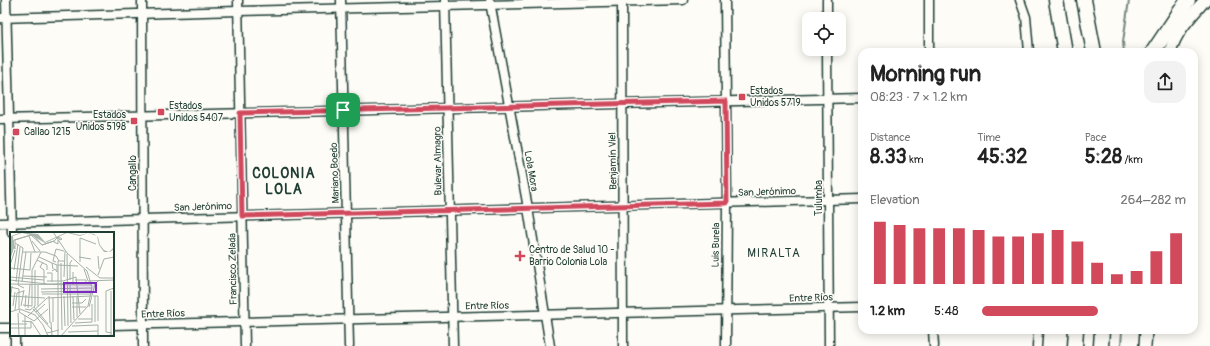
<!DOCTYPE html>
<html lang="en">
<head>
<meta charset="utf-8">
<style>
  body { margin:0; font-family:Pangolin,sans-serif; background:#f2f2f2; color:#222; height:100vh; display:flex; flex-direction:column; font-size:15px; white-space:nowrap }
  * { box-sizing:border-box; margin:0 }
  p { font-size:13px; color:#767676 }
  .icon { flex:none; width:22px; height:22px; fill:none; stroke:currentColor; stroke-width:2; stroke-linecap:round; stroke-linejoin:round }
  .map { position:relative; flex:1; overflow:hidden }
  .panel { position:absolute; left:858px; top:48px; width:340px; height:286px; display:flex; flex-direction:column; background:#fff; border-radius:12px; box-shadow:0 2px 10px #0003 }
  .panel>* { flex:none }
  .controls { position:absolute; left:802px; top:12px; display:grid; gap:8px }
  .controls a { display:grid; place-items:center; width:44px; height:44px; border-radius:8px; background:#fff; box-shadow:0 2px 10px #0003; font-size:20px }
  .pin { position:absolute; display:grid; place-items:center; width:34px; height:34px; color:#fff; margin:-17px; border-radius:8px; box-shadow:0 2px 6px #0006 }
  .round { display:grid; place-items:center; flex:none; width:42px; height:42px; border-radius:12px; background:#f2f2f2 }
  .summary { display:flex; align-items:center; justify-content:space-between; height:68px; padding:0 12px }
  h1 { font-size:22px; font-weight:800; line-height:30px }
  .stats { display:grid; grid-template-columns:repeat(3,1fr); gap:6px; height:68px; padding:4px 12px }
  .stats div { display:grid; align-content:center }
  .stats b { font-size:20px; font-weight:800 }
  .stats small { font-size:11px; font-weight:400 }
  .stats p { font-size:11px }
  .chart { height:112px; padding:8px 12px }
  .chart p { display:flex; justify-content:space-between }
  .chart svg { width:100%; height:72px; margin-top:4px; stroke:#d1495b; stroke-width:6 }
  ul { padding:0 12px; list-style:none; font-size:13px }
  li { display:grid; grid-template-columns:64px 48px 1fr; align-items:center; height:30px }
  li i { height:10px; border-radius:5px; background:#d1495b }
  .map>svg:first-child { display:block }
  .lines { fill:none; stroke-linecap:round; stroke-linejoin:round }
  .stream { stroke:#75877f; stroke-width:2 }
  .street-casing { stroke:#1f3d34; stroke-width:11 }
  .secondary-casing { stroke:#1f3d34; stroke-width:14 }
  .highway-casing { stroke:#1f3d34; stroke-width:17 }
  .street { stroke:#fdfcf7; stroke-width:8 }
  .secondary { stroke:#fdfcf7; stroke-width:11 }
  .highway { stroke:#fdfcf7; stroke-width:14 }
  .route-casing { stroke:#fff; stroke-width:8 }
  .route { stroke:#d1495b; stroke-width:5 }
  .poi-dot { fill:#d1495b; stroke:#fdfcf7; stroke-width:1.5 }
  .labels { text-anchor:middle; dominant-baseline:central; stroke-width:3; stroke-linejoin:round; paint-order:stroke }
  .poi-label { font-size:10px; fill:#1f3d34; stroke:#fdfcf7; text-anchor:start }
  .street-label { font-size:10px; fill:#1f3d34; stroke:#fdfcf7 }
  .quarter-label { font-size:12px; letter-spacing:1px; fill:#1f3d34; stroke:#fdfcf7 }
  .district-label { font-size:14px; font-weight:bold; letter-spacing:1px; fill:#1f3d34; stroke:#fdfcf7 }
  .inset-road { fill:none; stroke:#a4b0a9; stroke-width:1 }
  .view { fill:#7b2cbf; fill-opacity:0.15; stroke:#7b2cbf; stroke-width:2 }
  .inset-edge { fill:none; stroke:#1f3d34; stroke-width:2 }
</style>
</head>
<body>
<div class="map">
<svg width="1210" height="346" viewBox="0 0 1210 346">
  <rect width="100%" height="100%" fill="#fdfcf7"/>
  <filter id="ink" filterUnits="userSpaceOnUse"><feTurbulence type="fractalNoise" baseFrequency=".025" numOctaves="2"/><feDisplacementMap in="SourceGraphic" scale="8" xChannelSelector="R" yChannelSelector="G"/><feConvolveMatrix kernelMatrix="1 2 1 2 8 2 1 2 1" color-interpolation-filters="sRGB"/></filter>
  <g filter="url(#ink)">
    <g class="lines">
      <g class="stream">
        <path d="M1124,52L1123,42L1129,0"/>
        <path d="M1121,346L1122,330"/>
      </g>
      <defs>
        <g id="street">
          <path d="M6,0L12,233"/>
          <path d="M142,0L143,346"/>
          <path d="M238,0L245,346"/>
          <path d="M341,0L349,346"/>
          <path d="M445,0L453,346"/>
          <path d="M622,0L623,346"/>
          <path d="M725,0L727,203L726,346"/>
          <path d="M929,0V52"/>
          <path d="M1020,0L1026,17L1029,52"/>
          <path d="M490,2L528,208L550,346"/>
          <path d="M0,18L238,11L683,0"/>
          <path d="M827,19V0"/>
          <path d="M827,49L829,346"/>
          <path d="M0,119L862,98"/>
          <path d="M0,223L862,199"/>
          <path d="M113,325L862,307"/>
          <path d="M0,328H11"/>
          <path d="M933,330L934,346"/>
          <path d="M15,335V346"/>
          <path d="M1037,346L1038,330"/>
        </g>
        <g id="secondary">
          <path d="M1170,52C1176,31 1191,16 1205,0"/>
          <path d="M1145,346L1146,330"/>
        </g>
        <g id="highway">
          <path d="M1056,0L1065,52"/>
          <path d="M1084,0L1094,52"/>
          <path d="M1153,52L1188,0"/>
          <path d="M1075,346L1076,330"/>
          <path d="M1101,346L1102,330"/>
        </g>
      </defs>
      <use href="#street" class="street-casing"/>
      <use href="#secondary" class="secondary-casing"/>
      <use href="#highway" class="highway-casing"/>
      <use href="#street" class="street"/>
      <use href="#secondary" class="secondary"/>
      <use href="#highway" class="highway"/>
    </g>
  </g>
  <g class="lines" filter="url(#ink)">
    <defs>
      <path id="route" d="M726,101L727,203L242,216L240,113Z"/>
    </defs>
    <use href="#route" class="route-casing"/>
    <use href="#route" class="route"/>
  </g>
  <g class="poi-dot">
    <rect x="738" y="93" width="8" height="8" rx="2"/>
    <rect x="157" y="108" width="8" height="8" rx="2"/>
    <rect x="130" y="117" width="8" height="8" rx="2"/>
    <rect x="12" y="128" width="8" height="8" rx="2"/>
    <path d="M518 250h4v4h4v4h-4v4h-4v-4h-4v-4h4z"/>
  </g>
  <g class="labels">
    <g class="poi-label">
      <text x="750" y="91">Estados<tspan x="750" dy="12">Unidos 5719</tspan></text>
      <text x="169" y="106">Estados<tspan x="169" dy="12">Unidos 5407</tspan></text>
      <text x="126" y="115" text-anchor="end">Estados<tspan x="126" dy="12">Unidos 5198</tspan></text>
      <text x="24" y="132">Callao 1215</text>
      <text x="529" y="250">Centro de Salud 10 -<tspan x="529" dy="12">Barrio Colonia Lola</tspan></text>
    </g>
    <g class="street-label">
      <text transform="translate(438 161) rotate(-91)">Bulevar Almagro</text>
      <text transform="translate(613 161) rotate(-91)">Benjamín Viel</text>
      <text transform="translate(531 171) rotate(80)">Lola Mora</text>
      <text transform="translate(133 173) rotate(-90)">Cangallo</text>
      <text transform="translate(335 173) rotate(-92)">Mariano Boedo</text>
      <text transform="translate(767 192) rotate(-2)">San Jerónimo</text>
      <text transform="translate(819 198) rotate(-90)">Tulumba</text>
      <text transform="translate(203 207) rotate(-2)">San Jerónimo</text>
      <text transform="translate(716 245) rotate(-89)">Luis Burela</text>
      <text transform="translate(233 269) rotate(-91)">Francisco Zelada</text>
      <text transform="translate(811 298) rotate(-2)">Entre Ríos</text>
      <text transform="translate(487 306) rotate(-1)">Entre Ríos</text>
      <text transform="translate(163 314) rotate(-2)">Entre Ríos</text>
    </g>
    <g class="quarter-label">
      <text x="774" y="253">MIRALTA</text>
    </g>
    <g class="district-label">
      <text x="284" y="173">COLONIA<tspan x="284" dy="16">LOLA</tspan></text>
    </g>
  </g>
  <g transform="translate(10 232)">
    <rect width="104" height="104" fill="#fdfcf7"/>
    <path d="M12,0L28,2L35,10L57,0L70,3L78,1L84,2L88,5L90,13L94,18L99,20L104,15V17L100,20H94L89,13L87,4L78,1L70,4L57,1L35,11L21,3L12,1L3,4L4,16L1,25V4Z" fill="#aeb8b1"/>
    <path class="inset-road" d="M43,0L57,21L77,39L82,55L78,74L51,104M19,4L25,20M48,5V6H49V7L50,8L52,7L49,5H48L45,8L44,10L48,12V8M22,9L30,19M5,11L13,16L8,53L14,56M5,17L3,11L4,8L21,3H23L24,4L32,13L44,9L32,13L21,3L5,8V17M13,20H35L46,24L49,29M57,22L58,94M88,24L89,37M29,25L42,31M69,25L81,27M27,28L37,33V38M33,30L30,35L34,38V53M46,30L43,29L46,17L54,19M70,30V6L86,12M51,31V45M0,33L5,18M48,33L68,34M76,35L90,46H104M0,36L20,38L21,21M74,37L78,49L104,48M4,38L8,12M22,38L31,20M42,39L45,37L47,40V33L42,31L43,37M63,40V53M37,41H42V50M88,43L94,27L104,25M13,44L37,45M0,45L34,48M51,45L52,98M54,45L55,19M0,48L38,52L79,51M60,48V31L62,28M65,48H76V50M37,49H53L66,45L70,82M6,50L10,15M12,50L16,20M0,52L81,53M60,53L61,91M0,55L9,57V77M31,57L82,56M31,60L82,59M32,62H82M0,64L35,66M39,64L40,91M54,64L55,94M63,64L64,88M83,64H88V89M85,64V90M43,65V90M67,65V85M0,70L2,54M62,71H72L76,67M13,73L22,74V38M3,74L5,60M11,74L14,58M28,74V53M15,75L16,63M24,75L38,92M62,75H76M79,75L85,52L88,49M18,76L20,52M15,77L20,78L25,74V38M23,77L42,98M5,78L7,61L14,59M10,78L9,80L24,89L38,77M0,80L10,77L25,83L33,93L38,104M26,80L35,72M8,81L9,104M18,84L37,66L81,64M68,87H82M12,89L22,90L31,104M41,90L42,104M65,91L82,90V72M0,92H17M62,94L88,93V104H78M0,96H21V89M58,100L88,99M37,101L49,98M102,101L96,100V59L104,56M101,103V59M15,104V83M48,104V29H54M91,104L104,103"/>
    <path class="view" d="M54,51H86V60H54Z"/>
    <rect width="104" height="104" class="inset-edge"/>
  </g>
</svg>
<div class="controls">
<a><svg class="icon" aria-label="locate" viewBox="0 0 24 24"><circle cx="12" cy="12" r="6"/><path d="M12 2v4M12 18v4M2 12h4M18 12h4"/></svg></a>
</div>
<div class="pin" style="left:343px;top:110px;background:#1e9e55"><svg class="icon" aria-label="arrive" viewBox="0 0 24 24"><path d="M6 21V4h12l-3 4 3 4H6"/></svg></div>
<section class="panel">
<div class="summary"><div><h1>Morning run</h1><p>08:23 · 7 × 1.2 km</p></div><a class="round"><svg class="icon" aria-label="share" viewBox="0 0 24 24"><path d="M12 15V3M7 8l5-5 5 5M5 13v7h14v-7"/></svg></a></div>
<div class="stats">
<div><p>Distance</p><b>8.33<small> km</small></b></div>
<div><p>Time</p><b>45:32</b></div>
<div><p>Pace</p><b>5:28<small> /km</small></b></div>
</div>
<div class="chart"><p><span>Elevation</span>264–282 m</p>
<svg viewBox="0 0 160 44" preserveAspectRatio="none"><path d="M5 44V6M15 44V8M25 44V10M35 44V10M45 44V10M55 44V11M65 44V15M75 44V15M85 44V13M95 44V11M105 44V18M115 44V31M125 44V38M135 44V36M145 44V24M155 44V13"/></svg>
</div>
<ul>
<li><b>1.2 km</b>5:48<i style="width:57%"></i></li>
</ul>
</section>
</div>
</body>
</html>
